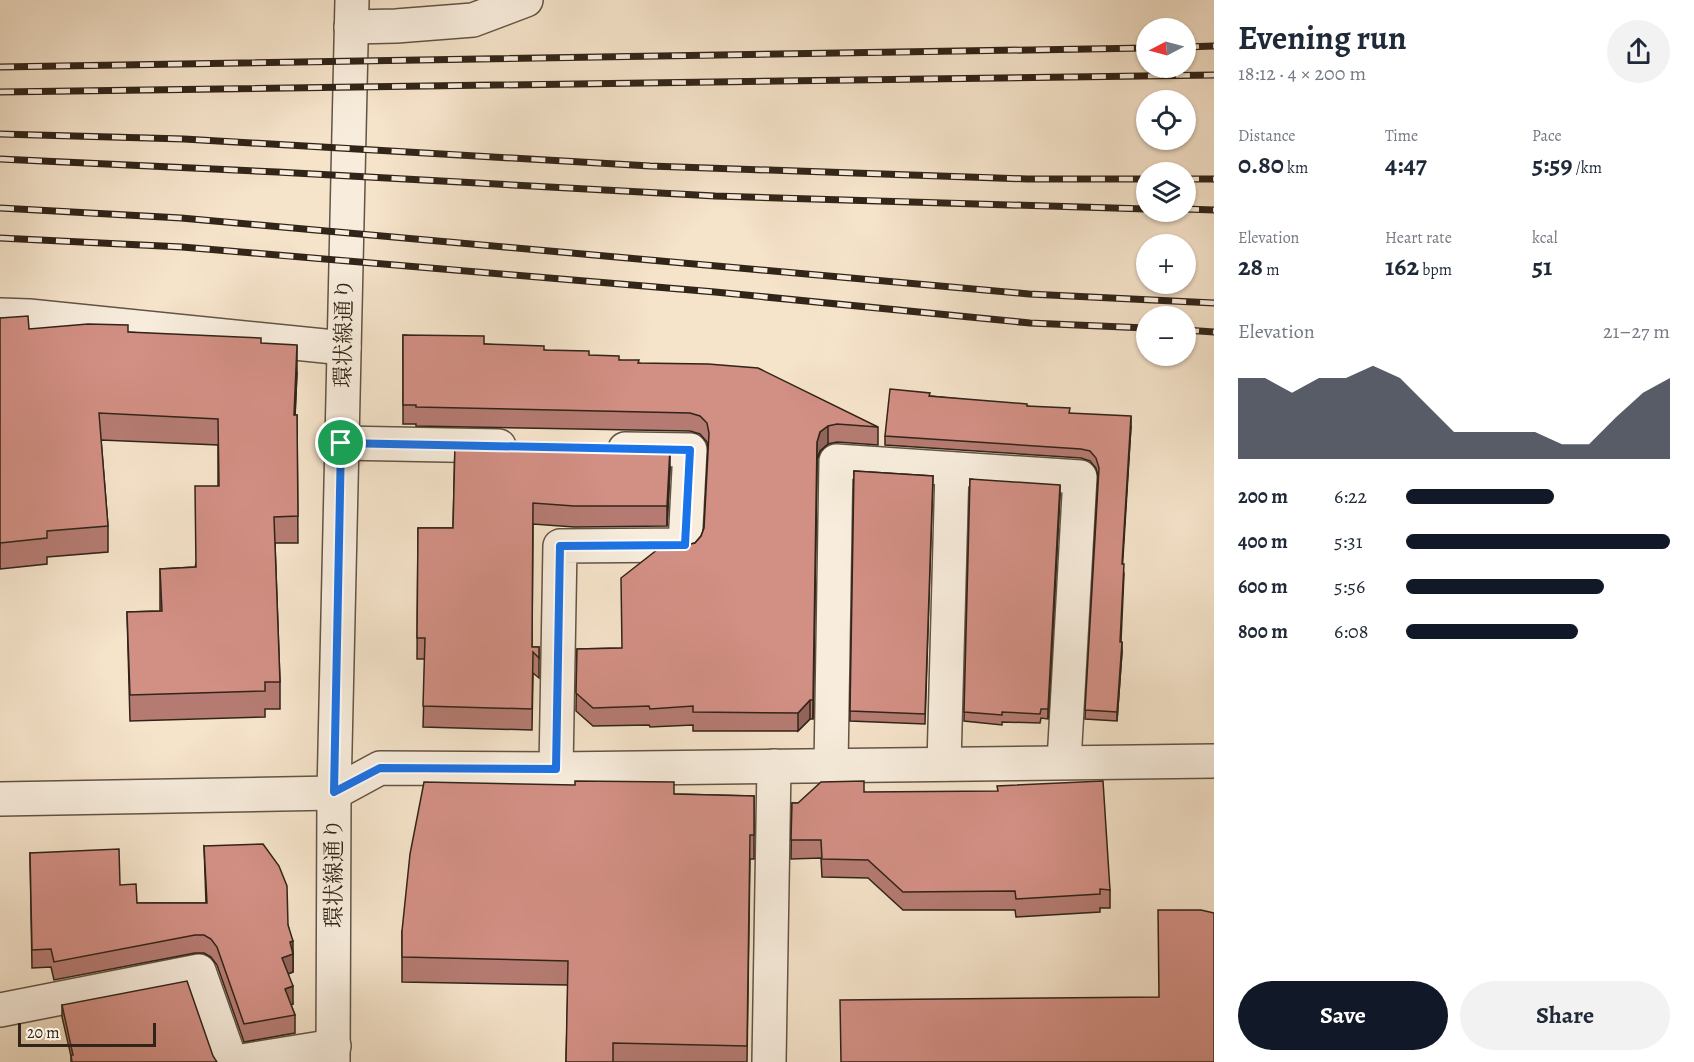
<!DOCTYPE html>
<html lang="en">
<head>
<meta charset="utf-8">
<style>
  body { margin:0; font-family:Alegreya,"Noto Serif JP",serif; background:#f2f2f3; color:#1f2937; height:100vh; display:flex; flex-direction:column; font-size:22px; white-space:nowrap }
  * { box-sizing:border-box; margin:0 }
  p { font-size:20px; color:#747a83 }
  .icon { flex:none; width:33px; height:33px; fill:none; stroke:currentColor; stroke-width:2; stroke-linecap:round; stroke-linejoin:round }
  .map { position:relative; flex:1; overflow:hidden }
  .drawer { display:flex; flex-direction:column; background:#fff; width:480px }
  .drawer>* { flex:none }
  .needle { width:39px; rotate:264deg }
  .fabs { position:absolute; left:1136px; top:18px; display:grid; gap:12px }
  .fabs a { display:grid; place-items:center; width:60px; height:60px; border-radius:50%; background:#fff; box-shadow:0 2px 4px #0004; font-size:30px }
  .scale { position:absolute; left:18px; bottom:15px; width:138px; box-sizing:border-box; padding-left:6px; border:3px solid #312418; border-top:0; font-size:16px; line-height:21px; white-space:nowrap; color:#312418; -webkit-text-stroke:4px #f8eddd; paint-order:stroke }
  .pin { position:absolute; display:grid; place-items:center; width:51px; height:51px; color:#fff; margin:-26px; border:3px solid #fff; border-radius:50%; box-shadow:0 2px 6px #0007 }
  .round { display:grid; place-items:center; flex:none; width:63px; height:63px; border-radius:32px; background:#f2f2f3 }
  .summary { display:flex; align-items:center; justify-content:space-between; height:102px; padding:0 24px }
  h1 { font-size:33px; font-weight:600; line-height:45px }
  .stats { display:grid; grid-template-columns:repeat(3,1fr); gap:9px; height:102px; padding:6px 24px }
  .stats div { display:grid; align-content:center }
  .stats b { font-size:26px; font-weight:600 }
  .stats small { font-size:16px; font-weight:400 }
  .stats p { font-size:16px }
  .chart { height:168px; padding:12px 24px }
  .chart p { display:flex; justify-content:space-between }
  .chart svg { width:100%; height:108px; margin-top:6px; fill:#111827; opacity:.7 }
  .action { display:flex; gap:12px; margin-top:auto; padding:12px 24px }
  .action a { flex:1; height:69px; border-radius:36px; background:#111827; color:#fff; font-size:24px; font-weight:600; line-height:69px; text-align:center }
  .action a+a { background:#f2f2f3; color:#1f2937 }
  ul { padding:0 24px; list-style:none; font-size:20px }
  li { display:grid; grid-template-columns:96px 72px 1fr; align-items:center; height:45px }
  li i { height:15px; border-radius:8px; background:#111827 }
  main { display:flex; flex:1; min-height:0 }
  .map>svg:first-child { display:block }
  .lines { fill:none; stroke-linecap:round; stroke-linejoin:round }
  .minor-casing { stroke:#625444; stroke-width:36 }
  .minor { stroke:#f8eddd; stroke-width:33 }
  .rail-casing { stroke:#312418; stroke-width:7 }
  .rail { stroke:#f8eddd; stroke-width:4.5; stroke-dasharray:14; stroke-linecap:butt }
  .wall { fill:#b57b72; stroke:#312418; stroke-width:1.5 }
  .shaded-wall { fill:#93645c; stroke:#312418; stroke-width:1.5 }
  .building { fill:#d28f84; stroke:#312418; stroke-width:1.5 }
  .route-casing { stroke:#fff; stroke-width:12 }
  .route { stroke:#1a73e8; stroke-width:8 }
  .labels { text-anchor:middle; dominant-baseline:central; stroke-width:5; stroke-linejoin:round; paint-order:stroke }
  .street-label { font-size:22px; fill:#312418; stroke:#f8eddd }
</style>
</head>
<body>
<main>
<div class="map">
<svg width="1214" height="1062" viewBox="0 0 1214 1062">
  <rect width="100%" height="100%" fill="#f5e3ca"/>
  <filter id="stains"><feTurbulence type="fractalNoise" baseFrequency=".00333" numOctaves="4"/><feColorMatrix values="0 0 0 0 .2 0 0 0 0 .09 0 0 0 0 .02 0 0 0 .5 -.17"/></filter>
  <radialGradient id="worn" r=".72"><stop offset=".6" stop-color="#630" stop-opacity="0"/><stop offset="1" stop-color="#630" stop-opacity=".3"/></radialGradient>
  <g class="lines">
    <defs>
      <g id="minor">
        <path d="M351,27L396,26L473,20L526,0"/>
        <path d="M0,315L29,316L344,348"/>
        <path d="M341,443L499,446"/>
        <path d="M944,764L952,469"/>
        <path d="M831,766L836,461L1080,477L1064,762"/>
        <path d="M556,769L560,546L685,545L690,450L625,449"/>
        <path d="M0,799L334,793L380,768L556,769L1214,761"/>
        <path d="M0,1010L199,971L231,1062"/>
        <path d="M236,1062L334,1046"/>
        <path d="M333,1062L334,793L352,0"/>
        <path d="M769,1062L774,766"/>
      </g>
    </defs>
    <use href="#minor" class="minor-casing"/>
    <use href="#minor" class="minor"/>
    <defs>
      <g id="rail">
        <path d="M1185,47L1214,46"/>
        <path d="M0,67L1146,48"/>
        <path d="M0,92L1214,75"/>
        <path d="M0,134L184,139L650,166L1027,179H1146"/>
        <path d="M0,159L277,172L715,196L1146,209"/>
        <path d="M1185,179H1214"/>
        <path d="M0,208L181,218L1029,294L1214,303"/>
        <path d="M1185,209L1214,210"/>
        <path d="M0,238L182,247L715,292L1030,323L1146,328"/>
        <path d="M1185,330L1214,332"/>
      </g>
    </defs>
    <use href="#rail" class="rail-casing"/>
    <use href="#rail" class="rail"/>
  </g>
  <g class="wall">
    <path d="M0,318L29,329L128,332L261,343L297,372L295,415H297L298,543H275L280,682V709H265V717L130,721L127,612L160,611V569L195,567L218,486V445L101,440L108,526V552L47,557V564L0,569Z"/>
    <path d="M403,335L544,350L639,363L878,427V445L837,442L828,444L820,451L817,460L813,719H810L798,731H693V725L650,727L649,725L593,726L576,711L577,649L622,648L686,545L695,543L701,536L704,528L708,447L707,442L700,434L690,431L416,426V424H403Z"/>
    <path d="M930,396L1027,406L1069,413L1131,426L1122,564L1124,574L1121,642L1122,652L1117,721L1085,719L1098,476L1096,468L1090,461L1081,458L885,445V436Z"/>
    <path d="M455,443L670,468L667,526L574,527L533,524L532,647H539V678L533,673L532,730L423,727L425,659H417L418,528H453Z"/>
    <path d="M854,471L933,476L925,724L850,721Z"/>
    <path d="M970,479L1060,494L1048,719L1041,718L1040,723L1002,722V725L964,721Z"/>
    <path d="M864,792L1110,890V908H1100V912L1016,917L1015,910H903L868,878L822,877L821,858L791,859L792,803H798Z"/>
    <path d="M674,794L754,796V859H750L747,1062H566L568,985L402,982V931Z"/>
    <path d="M204,846L288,925L293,952V972L288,974L293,1004L291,1005L295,1015V1033L244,1042L217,965L211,957L204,953H195L54,980L51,967L32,968L30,853L120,885L137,903H206Z"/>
    <path d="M62,1005L213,1056L71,1062V1056L62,1017Z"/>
  </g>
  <g class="shaded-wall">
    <path d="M297,345V372L294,442V415Z"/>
    <path d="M1131,416V426L1122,574V564Z"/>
    <path d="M828,426V444L820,451L817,460L813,719L817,442L820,432Z"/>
    <path d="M670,448V468L667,526V506Z"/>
    <path d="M1060,485V494L1048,719V709Z"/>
    <path d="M1122,642V652L1117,721V712Z"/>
    <path d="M810,700V719L798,731V713Z"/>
    <path d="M293,941V972L282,976V958L290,942Z"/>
    <path d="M293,986V1004L285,1007V989Z"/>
  </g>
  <g class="building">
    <path d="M28,316L29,329L88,324L128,325V332L261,338V343L297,345L294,415H297L298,516L274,517L280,682H265V691L130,695L127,612L162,611L160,569L196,567L195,486H219L218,419L99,413L108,526L47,531V538L0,543V547V318Z"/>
    <path d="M403,335L484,336V344L544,346V350L589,351V355L619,356V360H639L638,363L708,364L758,368L878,427L837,424L828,426L820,432L817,442L813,700H810L798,713L693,712V706L650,709L649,706L593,708L576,693L577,649L622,648L621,578L662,546L686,545L695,543L701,536L704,528L709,433L707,423L700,416L690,413L416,407V405H403Z"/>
    <path d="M890,389L930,393L929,396L1027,404V406L1070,408L1069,413L1131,416L1122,564H1124L1120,642H1122L1117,712L1085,710L1099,468L1096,458L1090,451L1081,449L885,436Z"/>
    <path d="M455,443L670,448L667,506H574L533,503L532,647H539V658L533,652L532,709L423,706L425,638H417L418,528H453Z"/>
    <path d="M854,471L933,476L925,714L850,711Z"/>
    <path d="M970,479L1060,485L1048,709H1041L1040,714L1002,712V715L964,712Z"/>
    <path d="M575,781L674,782V794L754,796V835H750L747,1046L613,1043V1062H566L568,961L402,957V931L410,854L424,782L575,785Z"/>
    <path d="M864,781V792L998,791L997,786L1103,781L1110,890L1100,889V894L1016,899L1015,891L903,892L868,860L822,859L821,840H791L792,803H798L821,782Z"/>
    <path d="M263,844L279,866L287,886L288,925L293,941L290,942L293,954L282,958L293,986L285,989L295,1015L244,1024L217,947L211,939L204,935H195L54,962L51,949L32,950L30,853L119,849L120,885L136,884L137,903H207L204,846Z"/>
    <path d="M1158,910H1201L1214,913V1062H841L840,1000L1159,997Z"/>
    <path d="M187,981L213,1056L217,1062H72L71,1055H73L62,1005Z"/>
  </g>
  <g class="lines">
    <defs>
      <path id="route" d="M341,443L690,450L685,545L560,546L556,769L380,768L334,792Z"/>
    </defs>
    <use href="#route" class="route-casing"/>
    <use href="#route" class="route"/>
  </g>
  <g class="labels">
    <g class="street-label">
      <text transform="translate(344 333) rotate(-89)">環状線通り</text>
      <text transform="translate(334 873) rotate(-90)">環状線通り</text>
    </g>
  </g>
  <rect width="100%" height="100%" filter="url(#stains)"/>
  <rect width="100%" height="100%" fill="url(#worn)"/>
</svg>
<div class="fabs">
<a><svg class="needle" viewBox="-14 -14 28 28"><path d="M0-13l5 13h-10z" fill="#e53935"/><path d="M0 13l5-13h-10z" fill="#747a83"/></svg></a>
<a><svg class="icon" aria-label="locate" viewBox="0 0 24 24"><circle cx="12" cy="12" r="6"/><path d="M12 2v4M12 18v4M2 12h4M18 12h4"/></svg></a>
<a><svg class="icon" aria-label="layers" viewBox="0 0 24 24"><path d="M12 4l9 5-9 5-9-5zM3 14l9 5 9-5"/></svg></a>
<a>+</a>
<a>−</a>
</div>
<div class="scale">20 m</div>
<div class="pin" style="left:341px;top:443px;background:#1e9e55"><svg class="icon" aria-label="arrive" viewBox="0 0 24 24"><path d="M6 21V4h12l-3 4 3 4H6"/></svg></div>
</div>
<section class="drawer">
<div class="summary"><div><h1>Evening run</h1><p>18:12 · 4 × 200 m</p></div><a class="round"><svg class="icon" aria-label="share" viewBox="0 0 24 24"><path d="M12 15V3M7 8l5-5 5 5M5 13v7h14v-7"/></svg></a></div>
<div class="stats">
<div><p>Distance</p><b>0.80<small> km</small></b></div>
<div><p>Time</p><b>4:47</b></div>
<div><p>Pace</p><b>5:59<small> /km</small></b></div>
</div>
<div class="stats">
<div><p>Elevation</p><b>28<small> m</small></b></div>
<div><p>Heart rate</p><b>162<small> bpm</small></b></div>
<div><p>kcal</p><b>51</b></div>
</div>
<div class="chart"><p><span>Elevation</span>21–27 m</p>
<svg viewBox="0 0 160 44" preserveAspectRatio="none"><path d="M0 44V11L10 11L20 17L30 11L40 11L50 6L60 11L70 22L80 33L90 33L100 33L110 33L120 38L130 38L140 27L150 17L160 11V44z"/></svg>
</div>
<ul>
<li><b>200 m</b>6:22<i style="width:56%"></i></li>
<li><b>400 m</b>5:31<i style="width:100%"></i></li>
<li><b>600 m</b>5:56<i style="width:75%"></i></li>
<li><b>800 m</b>6:08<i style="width:65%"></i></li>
</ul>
<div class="action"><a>Save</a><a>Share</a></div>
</section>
</main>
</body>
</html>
